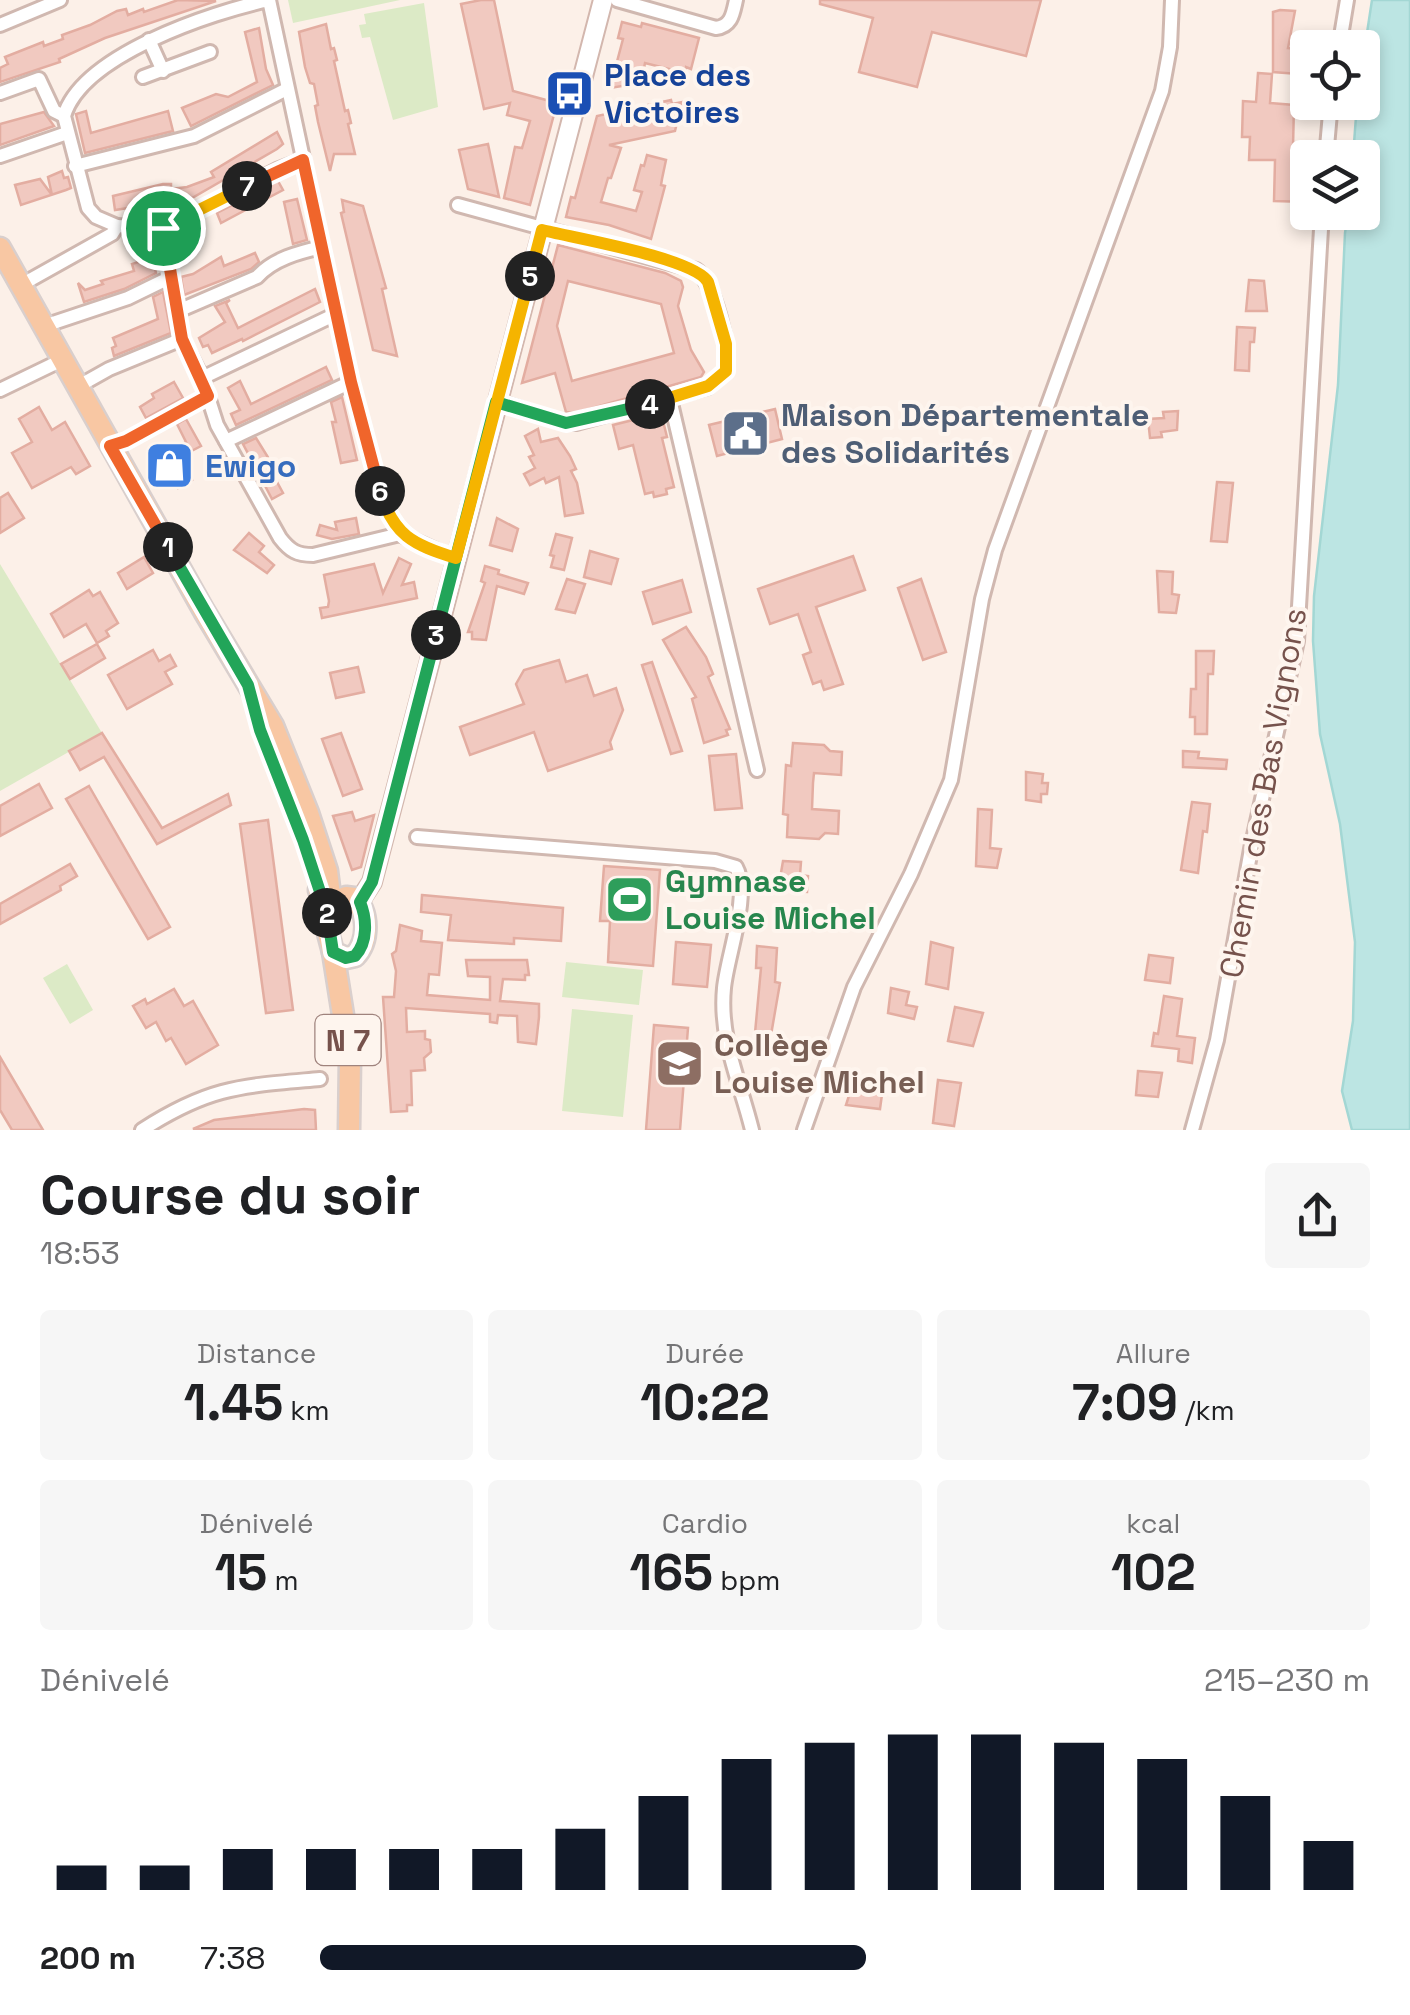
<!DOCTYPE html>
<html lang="fr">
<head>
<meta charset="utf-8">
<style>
  body { margin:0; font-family:"Space Grotesk",sans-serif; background:#f6f6f6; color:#202124; height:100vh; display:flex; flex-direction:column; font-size:38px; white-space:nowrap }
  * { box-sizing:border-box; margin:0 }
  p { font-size:32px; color:#757577 }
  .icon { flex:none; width:55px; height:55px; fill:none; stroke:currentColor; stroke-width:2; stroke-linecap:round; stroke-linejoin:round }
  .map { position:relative; height:1130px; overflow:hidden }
  .panel { display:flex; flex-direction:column; background:#fff; flex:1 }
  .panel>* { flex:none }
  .tools { position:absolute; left:1290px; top:30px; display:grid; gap:20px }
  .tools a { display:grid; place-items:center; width:90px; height:90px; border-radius:10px; background:#fff; box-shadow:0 5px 15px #0003; font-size:50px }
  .pin { position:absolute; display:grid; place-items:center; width:85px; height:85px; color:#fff; margin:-42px; border:5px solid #fff; border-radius:50%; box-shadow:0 2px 10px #0007 }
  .km { position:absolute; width:50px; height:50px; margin:-25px; border-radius:50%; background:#222; color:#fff; font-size:28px; line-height:50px; text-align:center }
  .round { display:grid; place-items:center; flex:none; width:105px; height:105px; border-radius:10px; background:#f6f6f6 }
  .head { display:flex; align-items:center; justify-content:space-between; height:170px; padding:0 40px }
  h1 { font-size:55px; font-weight:700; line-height:75px }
  .stats { display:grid; grid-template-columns:repeat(3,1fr); gap:15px; height:170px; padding:10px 40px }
  .stats div { display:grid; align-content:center; border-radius:10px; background:#f6f6f6; text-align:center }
  .stats b { font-size:50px; font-weight:700 }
  .stats small { font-size:28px; font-weight:400 }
  .stats p { font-size:28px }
  .chart { height:280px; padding:20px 40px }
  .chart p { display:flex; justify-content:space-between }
  .chart svg { width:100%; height:180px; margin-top:10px; stroke:#111827; stroke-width:6 }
  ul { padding:0 40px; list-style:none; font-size:32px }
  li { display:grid; grid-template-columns:160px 120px 1fr; align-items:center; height:75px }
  li i { height:25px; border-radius:12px; background:#111827 }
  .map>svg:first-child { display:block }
  .green { fill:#dceac6 }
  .water { fill:#bce5e3; stroke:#a3d7d4; stroke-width:2.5 }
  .building { fill:#f1c9c0; stroke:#e3ada1; stroke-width:2.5; fill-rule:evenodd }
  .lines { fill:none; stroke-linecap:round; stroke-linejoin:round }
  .street-casing { stroke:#d0b8b0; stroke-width:18 }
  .secondary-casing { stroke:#d3b7ae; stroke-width:22 }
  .primary-casing { stroke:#d9cfcd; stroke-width:25 }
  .street { stroke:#fff; stroke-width:12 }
  .secondary { stroke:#fff; stroke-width:18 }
  .primary { stroke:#f8c7a3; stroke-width:20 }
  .split-1-casing { stroke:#fff; stroke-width:20 }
  .split-2-casing { stroke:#fff; stroke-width:20 }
  .split-3-casing { stroke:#fff; stroke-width:20 }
  .split-4-casing { stroke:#fff; stroke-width:20 }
  .split-5-casing { stroke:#fff; stroke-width:20 }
  .split-6-casing { stroke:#fff; stroke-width:20 }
  .split-7-casing { stroke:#fff; stroke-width:20 }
  .split-8-casing { stroke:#fff; stroke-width:20 }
  .split-1 { stroke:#f0652b; stroke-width:12 }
  .split-2 { stroke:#22a559; stroke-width:12 }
  .split-3 { stroke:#22a559; stroke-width:12 }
  .split-4 { stroke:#22a559; stroke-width:12 }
  .split-5 { stroke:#f5b400; stroke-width:12 }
  .split-6 { stroke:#f5b400; stroke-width:12 }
  .split-7 { stroke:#f0652b; stroke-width:12 }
  .split-8 { stroke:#f5b400; stroke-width:12 }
  .labels { text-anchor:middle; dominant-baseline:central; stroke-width:8; stroke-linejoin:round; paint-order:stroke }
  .shield { fill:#fef5ee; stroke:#9f837d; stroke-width:2.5 }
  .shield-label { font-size:30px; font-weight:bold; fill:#76524c }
  .transit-label { font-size:32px; font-weight:bold; fill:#164399; stroke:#fef5ee; text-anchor:start }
  .service-label { font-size:32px; font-weight:bold; fill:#4e5e75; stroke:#fef5ee; text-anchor:start }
  .shop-label { font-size:32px; font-weight:bold; fill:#366cbe; stroke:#fef5ee; text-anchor:start }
  .street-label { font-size:32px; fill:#76524c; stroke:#fef5ee }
  .leisure-label { font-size:32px; font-weight:bold; fill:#27864d; stroke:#fef5ee; text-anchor:start }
  .education-label { font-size:32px; font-weight:bold; fill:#785e54; stroke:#fef5ee; text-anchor:start }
</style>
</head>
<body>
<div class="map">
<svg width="1410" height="1130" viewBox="0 0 1410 1130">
  <rect width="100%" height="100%" fill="#fcf0e8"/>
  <g class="green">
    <path d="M288,0H400L293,23Z"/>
    <path d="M424,3L438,107L393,120L370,37L362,38L359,25L366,24L364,14Z"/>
    <path d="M0,564L102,733L0,791Z"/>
    <path d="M566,962L643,970L639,1005L562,997Z"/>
    <path d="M67,964L93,1010L70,1024L43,978Z"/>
    <path d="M572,1009L633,1015L623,1117L562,1111Z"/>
  </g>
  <path class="water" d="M1372,0H1410V1130H1352L1342,1091L1353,1021L1355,942L1340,824L1320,734L1313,641L1314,596L1338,385L1345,233L1348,213L1362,212V158L1353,157L1357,103L1362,102L1363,59Z"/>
  <g class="building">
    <path d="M178,0L216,1L105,38L59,59L60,62L0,82V68L8,64L5,57L43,42L44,46L63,39L62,35L90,25L117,11L126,9L128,15L143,9L144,12Z"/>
    <path d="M481,0H494L513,91L557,103L530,205L504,198L515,147L522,148L530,121L507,115L510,103L484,109L461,4Z"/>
    <path d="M820,0H1041L1026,56L932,32L917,87L859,72L873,18L820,4Z"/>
    <path d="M1280,10L1295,11L1288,48L1302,49L1298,74L1273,72V12Z"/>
    <path d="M622,22L641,27L642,23L699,38L691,69L686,67L685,73L645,63L641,83L610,88L623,39L618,38Z"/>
    <path d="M326,24L331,49L334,48L337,60L334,61L345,111L348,110L351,123L348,124L355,154H334L330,171L318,122L315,106L318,105L314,84L310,83L305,67L299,32Z"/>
    <path d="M259,28L266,69L273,85L191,126L182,108L216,94L228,97L257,82L245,32Z"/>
    <path d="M1258,73L1272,74L1270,103L1294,105L1293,147L1308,148V202L1274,201L1275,160H1249L1250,137H1242L1243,101L1256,102Z"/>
    <path d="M671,100L672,104L682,102L675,131L609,145L621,148L611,178H608L601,202L636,211L642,192L634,190L641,165L644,166L647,155L666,160L662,179L661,185L665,186L651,239L609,225L566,217L571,197L575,198L597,116Z"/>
    <path d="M86,111L91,133L168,111L173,131L85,153L76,114Z"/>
    <path d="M44,112L54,126L0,145V124Z"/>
    <path d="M277,132L283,144L277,149L192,198L115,210L113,196L163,184H171V189L187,187L214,177L211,172Z"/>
    <path d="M488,144L499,197L468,189L459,150Z"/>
    <path d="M62,171L64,178L68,177L71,188L66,190L21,205L15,185L40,179L52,195L48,177Z"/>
    <path d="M278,181L283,190L221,223L217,213Z"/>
    <path d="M297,199L307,240L293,244L284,202Z"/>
    <path d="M342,200L363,206L386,288L382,289L397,356L373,350L341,213L344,212Z"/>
    <path d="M558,245L665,273L681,281L683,287L678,306L691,350L704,372L701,377L575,413L566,412L555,373L522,383ZM568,281L661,304L674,353L572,381L557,326Z"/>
    <path d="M255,253L259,262L251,269L184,295L181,277L193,274L221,257L224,266Z"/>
    <path d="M147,259L149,265L154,264L156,273L124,289L84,302L78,283L85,290L103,284L101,281L134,271L132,264Z"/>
    <path d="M1249,280L1264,281L1267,311H1246Z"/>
    <path d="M315,289L320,302L243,341L242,339L212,353L208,345L203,347L199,338L225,322L215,306L230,300L226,303L238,328Z"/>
    <path d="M163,292L171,333L114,356L112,348L116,346L113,338L158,319L153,297Z"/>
    <path d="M1237,327L1255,328L1254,342H1250L1249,371L1235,370Z"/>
    <path d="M326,367L332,380L236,425L231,414L240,410L228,388L240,381L251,404Z"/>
    <path d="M174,382L183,398L146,418L140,407L154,398L152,394Z"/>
    <path d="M342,397L357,460L341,463L332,422H336L331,402Z"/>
    <path d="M39,407L52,430L65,422L90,466L76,474L71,467L32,488L12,453L32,442L19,419Z"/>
    <path d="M775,409L782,439L717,456L709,425Z"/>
    <path d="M1178,411L1177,430L1161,432L1162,437L1150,438L1148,419L1164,418L1163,412Z"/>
    <path d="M661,413L667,437L662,438L674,487L666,489L667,494L654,497L653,492L645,494L633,445L619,449L613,425Z"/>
    <path d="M186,419L201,446L180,457L192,480L178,488L160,456L186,442L177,424Z"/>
    <path d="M538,429L541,442L558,438L570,456L576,469L571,471L577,483L583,513L565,516L559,477L546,483L544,478L530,485L524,474L535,468L529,457L534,455L525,436Z"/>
    <path d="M256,438L274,467L270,469L283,493L272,499L243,444Z"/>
    <path d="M1217,482L1233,483L1227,542L1211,541Z"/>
    <path d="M8,493L24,518L0,533V498Z"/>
    <path d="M356,518L359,534L332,539L317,535L320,525L337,530L335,522Z"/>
    <path d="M497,518L518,529L512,551L490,545Z"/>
    <path d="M249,533L264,546L259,552L274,565L267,573L234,550Z"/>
    <path d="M556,534L572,538L564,570L551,567L554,556L550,555Z"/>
    <path d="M590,551L618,559L611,584L584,577Z"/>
    <path d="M853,556L865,590L816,607L843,684L824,690L821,681L813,684L803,655L811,652L798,614L770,624L758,589Z"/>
    <path d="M144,557L153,573L127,589L118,573Z"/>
    <path d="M399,558L411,564L402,585L414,582L417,598L322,618L320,608L328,607L329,601L324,575L374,564L383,593Z"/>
    <path d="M485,566L499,570L498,574L528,583L524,594L497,586L486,640L472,639V632H468L485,583L481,581Z"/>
    <path d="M1157,571L1173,572L1172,594L1179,595L1176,613L1159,612Z"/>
    <path d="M567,579L585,584L575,613L556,609Z"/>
    <path d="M921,579L946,652L923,660L898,588Z"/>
    <path d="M682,580L691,612L653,624L643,592Z"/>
    <path d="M89,590L93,596L100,592L118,623L106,631L109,636L97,643L86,624L64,637L51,614Z"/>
    <path d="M686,627L706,657L713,674L708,677L730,729L726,730L728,735L704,743L692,699L696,697L663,640Z"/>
    <path d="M97,644L105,658L70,679L61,664Z"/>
    <path d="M153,650L159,661L170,655L176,666L165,672L172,684L127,709L108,675Z"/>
    <path d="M1196,651H1214L1213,674H1208L1207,734H1195V717H1190L1191,689H1196Z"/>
    <path d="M559,660L566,682L587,675L594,696L616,688L623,710L610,742L612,749L548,771L534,732L470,755L460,727L524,704L516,684L524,670Z"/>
    <path d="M652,662L682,751L671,754L642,665Z"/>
    <path d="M358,667L364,692L336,698L330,673Z"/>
    <path d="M102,733L162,828L228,794L231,805L157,844L104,757L80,770L69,751Z"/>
    <path d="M341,733L362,789L343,796L322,739Z"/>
    <path d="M793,743L824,745L830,751L842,752L841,775L814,773L813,783L812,809L839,811L838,834L825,833L819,839L787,837L788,815L783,814L786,765L791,766Z"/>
    <path d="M1183,751L1199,752L1198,758L1227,760L1226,769L1183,767Z"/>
    <path d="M736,754L742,808L715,810L709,756Z"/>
    <path d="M1026,772L1043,774L1042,783H1048L1047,794H1041V802L1026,800Z"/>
    <path d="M39,784L52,808L0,836V806Z"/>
    <path d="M89,786L170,927L148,939L66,799Z"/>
    <path d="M1192,802L1210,804L1207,832L1203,831L1198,873L1181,870Z"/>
    <path d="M978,809L992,810L990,848L1001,849L997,868L976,866Z"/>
    <path d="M352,812L355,821L374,815L361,867L352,870L333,816Z"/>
    <path d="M268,820L293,1010L266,1013L240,824Z"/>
    <path d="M783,861L801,862L800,875L808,876L807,892L778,890Z"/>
    <path d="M70,864L77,876L60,886L61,890L0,924V904Z"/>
    <path d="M604,866L660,870L653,966L608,962L610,921H600Z"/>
    <path d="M422,895L563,908L561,941L514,938V944L448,940L451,915L421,912Z"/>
    <path d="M400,925L422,931L421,941L442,943L439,975L429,974L427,995L490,1000V977L468,976L466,960H527L529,975H525V980L503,979L500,1001L539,1004V1017L536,1044L518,1042L517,1016L498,1015L497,1023L490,1022V1014L406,1008L407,1032L425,1031V1039L430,1040L431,1052L424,1058L425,1070L411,1071L412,1105H407V1111L391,1112L383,997H394L396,971L392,954L396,951Z"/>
    <path d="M676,942L711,945L707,987L673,984Z"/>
    <path d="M931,942L953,948L948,989L926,984Z"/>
    <path d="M757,946L777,948L775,982L780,983L771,1035L755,1033L761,968H756Z"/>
    <path d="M1149,955L1173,958L1170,983L1145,980Z"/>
    <path d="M891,988L909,992L906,1005L917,1007L914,1019L888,1013Z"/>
    <path d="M174,989L184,1006L193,1001L218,1045L186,1064L171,1038L166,1041L156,1022L146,1028L133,1006L145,999L147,1004Z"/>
    <path d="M1164,996L1182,999L1177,1036L1195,1038L1192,1063L1178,1061L1179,1049L1152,1046L1154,1033L1158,1034Z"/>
    <path d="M955,1007L983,1013L973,1046L948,1041Z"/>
    <path d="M654,1025L688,1028L680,1130H646Z"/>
    <path d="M0,1057L43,1130H12L0,1110Z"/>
    <path d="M1138,1071L1162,1073L1158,1097L1136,1095Z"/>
    <path d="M938,1080L961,1083L954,1126L933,1123Z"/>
    <path d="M853,1083L883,1087L880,1109L846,1105Z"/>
    <path d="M304,1109L315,1110L316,1130L193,1129L214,1120Z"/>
  </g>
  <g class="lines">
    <defs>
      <g id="street">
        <path d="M617,0L716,28C732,26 733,13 736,0"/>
        <path d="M0,25L60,0"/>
        <path d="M149,40L163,71"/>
        <path d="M1339,48L1347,0"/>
        <path d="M143,77L210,52"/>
        <path d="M0,93L39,79L54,111L64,116"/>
        <path d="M0,156L67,133"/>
        <path d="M1326,158L1331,102"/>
        <path d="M303,160L277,170L163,229L117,226L96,217L88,208L64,116C82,55 212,12 269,0L351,382L383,501L400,534L455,559"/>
        <path d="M75,166L194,136L287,89"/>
        <path d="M458,205L696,270C714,281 731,350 726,371L708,387L576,423L558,421L497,401"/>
        <path d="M163,229L182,339L202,378L217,425L280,538C290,551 297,555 313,555L400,534"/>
        <path d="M21,285L112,234L117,226"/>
        <path d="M178,311L257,277C273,259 299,252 322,247"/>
        <path d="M44,326L128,298L171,277"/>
        <path d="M202,378L336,314"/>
        <path d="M77,387L109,369L182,339"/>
        <path d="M0,390L62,360"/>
        <path d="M670,399L757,770"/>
        <path d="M226,441L351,382"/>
        <path d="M110,446L126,441L207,396"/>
        <path d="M417,837L715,861L736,867C751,894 727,956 724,988C719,1039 740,1081 752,1130"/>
        <path d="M142,1130C210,1086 242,1086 320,1079"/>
        <path d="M804,1130L854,987L911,874L951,780L982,599L995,550L1162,91L1170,47L1172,0"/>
        <path d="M1192,1130L1217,1040L1251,849L1297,641L1322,212"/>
      </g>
      <path id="secondary" d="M359,902L372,882L603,0"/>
      <g id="primary">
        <path d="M0,248L204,611L273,726L308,813L327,871L331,903"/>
        <path d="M319,890L328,915V933L333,952L346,958L355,956C369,941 369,912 354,898L346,897L331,903L328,911"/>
        <path d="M333,952L350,1059L349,1130"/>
      </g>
    </defs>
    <use href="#street" class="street-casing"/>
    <use href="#secondary" class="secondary-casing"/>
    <use href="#primary" class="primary-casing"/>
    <use href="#street" class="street"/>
    <use href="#secondary" class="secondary"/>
    <use href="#primary" class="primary"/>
  </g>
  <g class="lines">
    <defs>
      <path id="split-1" d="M163,228L182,339L208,396L126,441L110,446L168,547"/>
      <path id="split-2" d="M168,547L248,685L260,730L303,840L327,913"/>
      <path id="split-3" d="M327,913L333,952L346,958L355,956C368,942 367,919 360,902L372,882L436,635"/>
      <path id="split-4" d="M436,635L496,402L566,423L650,404"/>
      <path id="split-5" d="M530,276L542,230C574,238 694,258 708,282L726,344V371L708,386L650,404"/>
      <path id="split-6" d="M380,491C393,535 413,545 456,558L530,276"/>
      <path id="split-7" d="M247,186L303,160L351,382L380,491"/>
      <path id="split-8" d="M163,228L247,186"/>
    </defs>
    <use href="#split-1" class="split-1-casing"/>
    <use href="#split-2" class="split-2-casing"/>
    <use href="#split-3" class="split-3-casing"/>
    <use href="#split-4" class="split-4-casing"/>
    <use href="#split-5" class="split-5-casing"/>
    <use href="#split-6" class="split-6-casing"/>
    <use href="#split-7" class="split-7-casing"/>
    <use href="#split-8" class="split-8-casing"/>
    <use href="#split-1" class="split-1"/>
    <use href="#split-2" class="split-2"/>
    <use href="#split-3" class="split-3"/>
    <use href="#split-4" class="split-4"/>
    <use href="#split-5" class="split-5"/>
    <use href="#split-6" class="split-6"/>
    <use href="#split-7" class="split-7"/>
    <use href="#split-8" class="split-8"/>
  </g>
  <defs>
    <symbol id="bus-square" viewBox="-11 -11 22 22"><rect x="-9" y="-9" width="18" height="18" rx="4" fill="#1a4fb4" stroke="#fef5ee"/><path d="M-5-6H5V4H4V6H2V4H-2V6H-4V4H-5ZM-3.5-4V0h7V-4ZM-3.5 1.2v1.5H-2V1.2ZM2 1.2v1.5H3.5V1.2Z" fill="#fff"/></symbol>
    <symbol id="civic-square" viewBox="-11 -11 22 22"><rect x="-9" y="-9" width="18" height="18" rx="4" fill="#5c6f8a" stroke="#fef5ee"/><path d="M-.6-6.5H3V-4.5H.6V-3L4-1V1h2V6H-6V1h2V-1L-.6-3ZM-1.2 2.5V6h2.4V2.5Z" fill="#fff"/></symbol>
    <symbol id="shop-square" viewBox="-11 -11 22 22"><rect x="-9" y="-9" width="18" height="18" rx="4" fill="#3f7fe0" stroke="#fef5ee"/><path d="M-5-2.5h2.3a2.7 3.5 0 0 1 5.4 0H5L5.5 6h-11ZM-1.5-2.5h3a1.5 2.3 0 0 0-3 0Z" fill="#fff"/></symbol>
    <symbol id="stadium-square" viewBox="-11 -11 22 22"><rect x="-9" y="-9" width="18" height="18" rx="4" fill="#2e9e5b" stroke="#fef5ee"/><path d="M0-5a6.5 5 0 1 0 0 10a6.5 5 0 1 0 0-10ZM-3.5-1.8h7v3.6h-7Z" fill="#fff"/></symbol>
    <symbol id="school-square" viewBox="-11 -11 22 22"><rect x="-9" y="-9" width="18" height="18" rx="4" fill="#8d6e63" stroke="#fef5ee"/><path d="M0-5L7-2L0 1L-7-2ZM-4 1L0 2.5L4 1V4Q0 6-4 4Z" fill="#fff"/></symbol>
  </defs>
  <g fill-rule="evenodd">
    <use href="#bus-square" x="542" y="66" width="55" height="55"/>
    <use href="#civic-square" x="718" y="406" width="55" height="55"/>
    <use href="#shop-square" x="142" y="438" width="55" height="55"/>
    <use href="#stadium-square" x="602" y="872" width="55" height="55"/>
    <use href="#school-square" x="652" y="1036" width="55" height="55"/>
  </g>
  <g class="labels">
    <rect class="shield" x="315.5" y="1015" width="65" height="50" rx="8"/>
    <g class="shield-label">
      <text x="348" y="1040">N 7</text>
    </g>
    <g class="transit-label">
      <text x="604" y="75">Place des<tspan x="604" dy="37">Victoires</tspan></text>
    </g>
    <g class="service-label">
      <text x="781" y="415">Maison Départementale<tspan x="781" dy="37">des Solidarités</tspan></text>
    </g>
    <g class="shop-label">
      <text x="205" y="466">Ewigo</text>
    </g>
    <g class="street-label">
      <text transform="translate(1263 793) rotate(-80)">Chemin des Bas Vignons</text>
    </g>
    <g class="leisure-label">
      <text x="665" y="881">Gymnase<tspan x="665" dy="37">Louise Michel</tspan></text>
    </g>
    <g class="education-label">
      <text x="714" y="1045">Collège<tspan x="714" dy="37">Louise Michel</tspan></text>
    </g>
  </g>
</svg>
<div class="tools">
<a><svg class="icon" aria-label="locate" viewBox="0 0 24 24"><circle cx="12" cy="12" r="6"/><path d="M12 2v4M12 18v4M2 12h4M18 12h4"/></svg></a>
<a><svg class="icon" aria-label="layers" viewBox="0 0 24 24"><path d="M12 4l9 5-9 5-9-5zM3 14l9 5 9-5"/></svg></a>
</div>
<div class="pin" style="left:163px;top:228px;background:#1e9e55"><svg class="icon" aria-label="arrive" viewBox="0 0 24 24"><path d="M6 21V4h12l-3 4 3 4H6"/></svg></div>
<b class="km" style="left:168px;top:547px">1</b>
<b class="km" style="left:327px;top:913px">2</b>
<b class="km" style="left:436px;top:635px">3</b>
<b class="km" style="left:650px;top:404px">4</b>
<b class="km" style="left:530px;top:276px">5</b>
<b class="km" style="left:380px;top:491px">6</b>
<b class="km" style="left:247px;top:186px">7</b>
</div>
<section class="panel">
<div class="head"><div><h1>Course du soir</h1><p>18:53</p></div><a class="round"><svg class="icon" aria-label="share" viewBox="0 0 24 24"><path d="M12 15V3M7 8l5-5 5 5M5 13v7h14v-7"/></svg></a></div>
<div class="stats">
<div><p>Distance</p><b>1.45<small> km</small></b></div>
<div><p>Durée</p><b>10:22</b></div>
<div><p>Allure</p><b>7:09<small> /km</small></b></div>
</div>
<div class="stats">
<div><p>Dénivelé</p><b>15<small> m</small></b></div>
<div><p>Cardio</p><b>165<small> bpm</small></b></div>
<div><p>kcal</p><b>102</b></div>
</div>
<div class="chart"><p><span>Dénivelé</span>215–230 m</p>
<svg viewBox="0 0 160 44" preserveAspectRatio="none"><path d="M5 44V38M15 44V38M25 44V34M35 44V34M45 44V34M55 44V34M65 44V29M75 44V21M85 44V12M95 44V8M105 44V6M115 44V6M125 44V8M135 44V12M145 44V21M155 44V32"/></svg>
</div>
<ul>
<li><b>200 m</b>7:38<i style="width:52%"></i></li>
</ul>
</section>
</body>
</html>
